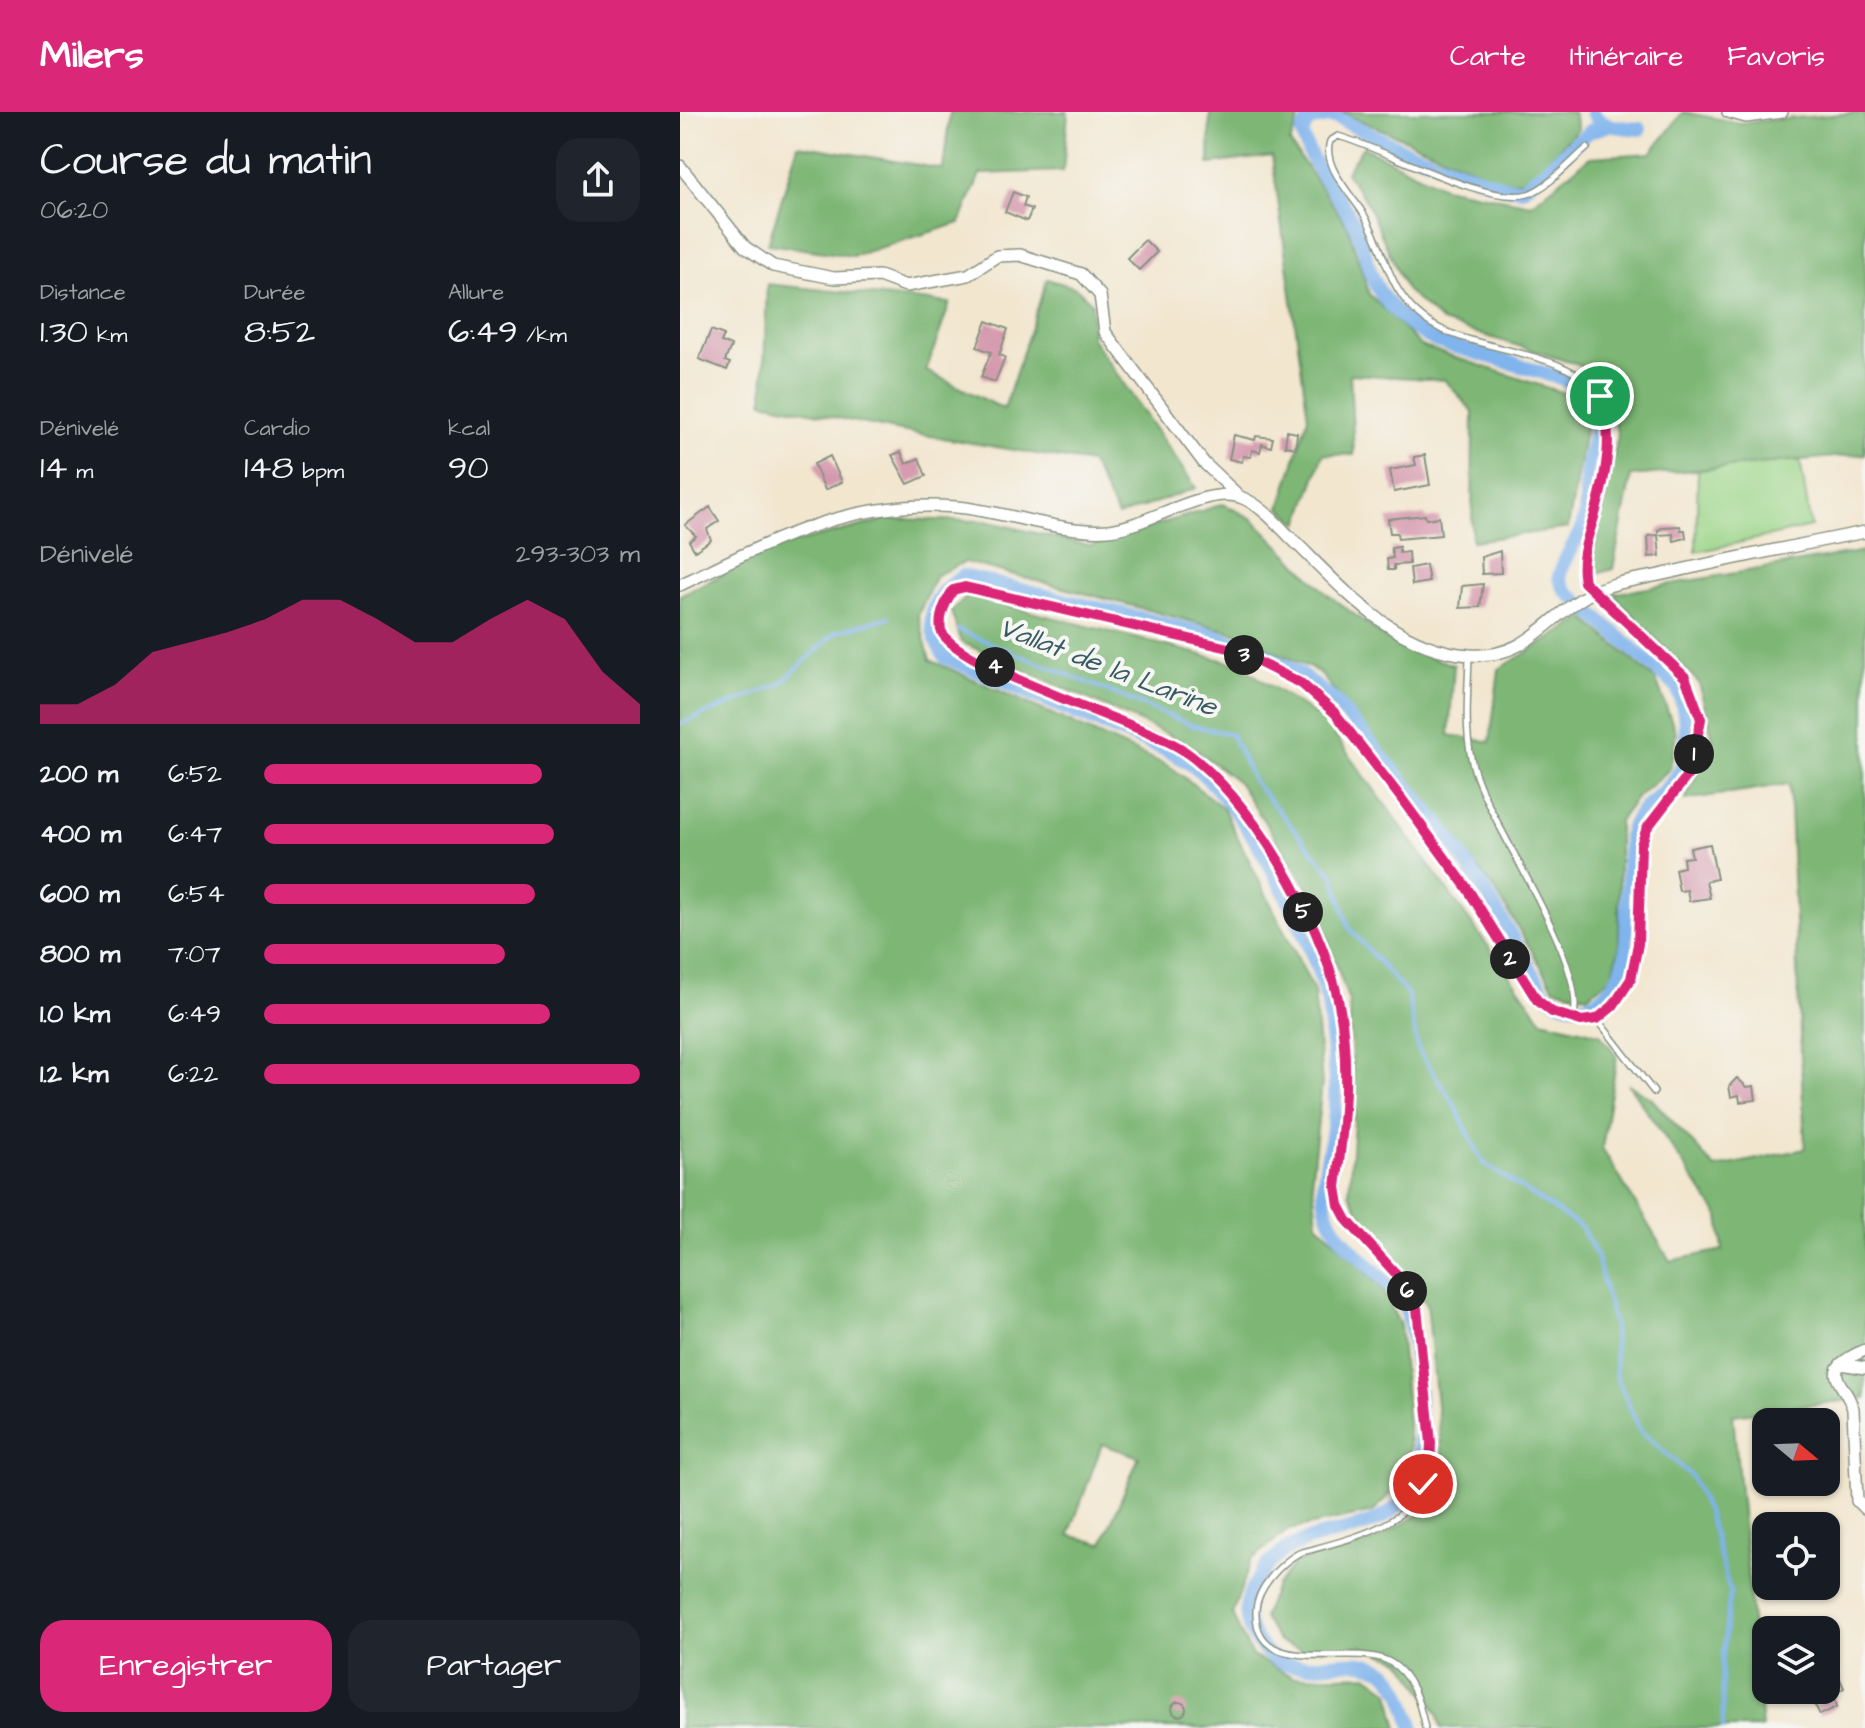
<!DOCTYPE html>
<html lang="fr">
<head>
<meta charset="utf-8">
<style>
  body { margin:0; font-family:"Architects Daughter",sans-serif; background:#20242c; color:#f1f3f6; height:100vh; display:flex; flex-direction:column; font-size:30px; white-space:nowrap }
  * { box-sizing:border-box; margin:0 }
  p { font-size:26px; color:#9ea1a6 }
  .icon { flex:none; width:44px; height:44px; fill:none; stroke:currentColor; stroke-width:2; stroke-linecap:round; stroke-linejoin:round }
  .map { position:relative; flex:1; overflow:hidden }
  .side { display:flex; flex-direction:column; background:#171b24; width:680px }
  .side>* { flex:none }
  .needle { width:52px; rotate:109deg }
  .buttons { position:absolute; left:1072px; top:1296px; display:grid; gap:16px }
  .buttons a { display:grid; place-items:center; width:88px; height:88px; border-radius:16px; background:#171b24; box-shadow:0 2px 6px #0004; font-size:40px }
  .pin { position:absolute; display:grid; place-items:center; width:68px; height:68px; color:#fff; margin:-34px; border:4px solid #fff; border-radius:50%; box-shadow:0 2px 8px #0007 }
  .km { position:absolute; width:40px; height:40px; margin:-20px; border-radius:50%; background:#222; color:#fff; font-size:22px; line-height:40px; text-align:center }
  .round { display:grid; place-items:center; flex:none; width:84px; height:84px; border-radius:24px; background:#20242c }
  .head { display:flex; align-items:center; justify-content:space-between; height:136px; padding:0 40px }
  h1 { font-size:44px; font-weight:600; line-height:60px }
  .metrics { display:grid; grid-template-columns:repeat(3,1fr); gap:12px; height:136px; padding:8px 40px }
  .metrics div { display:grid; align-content:center }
  .metrics b { font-size:34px; font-weight:600 }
  .metrics small { font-size:22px; font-weight:400 }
  .metrics p { font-size:22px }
  .chart { height:224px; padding:16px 40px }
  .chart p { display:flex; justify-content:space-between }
  .chart svg { width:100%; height:144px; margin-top:8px; fill:#db2777; opacity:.7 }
  .primary-button { display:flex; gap:16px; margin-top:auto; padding:16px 40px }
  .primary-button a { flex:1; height:92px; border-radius:24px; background:#db2777; color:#fff; font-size:32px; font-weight:600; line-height:92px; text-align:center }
  .primary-button a+a { background:#20242c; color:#f1f3f6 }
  ul { padding:0 40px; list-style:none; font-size:26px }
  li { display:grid; grid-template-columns:128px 96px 1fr; align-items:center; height:60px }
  li i { height:20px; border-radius:10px; background:#db2777 }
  header { display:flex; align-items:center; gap:48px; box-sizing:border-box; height:112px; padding:0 40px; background:#db2777; color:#fff }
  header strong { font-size:38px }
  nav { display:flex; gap:44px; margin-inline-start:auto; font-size:28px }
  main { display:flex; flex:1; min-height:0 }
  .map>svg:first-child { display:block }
  .green { fill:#9cd588; stroke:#5e895e; stroke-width:2 }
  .forest { fill:#7db674; stroke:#4e7a54; stroke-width:2; fill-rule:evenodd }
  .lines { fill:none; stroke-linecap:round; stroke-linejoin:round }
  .stream { stroke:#80b4ed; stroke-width:4 }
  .canal { stroke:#80b4ed; stroke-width:14 }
  .building { fill:#d599ae }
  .service-casing { stroke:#889282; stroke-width:8 }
  .minor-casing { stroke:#889282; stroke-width:14 }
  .service { stroke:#fff; stroke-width:5 }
  .minor { stroke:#fff; stroke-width:11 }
  .route-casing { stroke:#fff; stroke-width:16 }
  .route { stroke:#db2777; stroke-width:10 }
  .labels { text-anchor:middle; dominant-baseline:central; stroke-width:8; stroke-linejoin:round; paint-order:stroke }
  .water-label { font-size:28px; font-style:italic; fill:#375b62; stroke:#f6f6f2 }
</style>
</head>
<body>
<header>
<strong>Milers</strong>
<nav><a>Carte</a><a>Itinéraire</a><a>Favoris</a></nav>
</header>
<main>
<section class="side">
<div class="head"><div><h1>Course du matin</h1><p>06:20</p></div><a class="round"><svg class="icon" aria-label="share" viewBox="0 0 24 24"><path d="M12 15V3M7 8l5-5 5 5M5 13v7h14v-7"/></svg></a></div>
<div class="metrics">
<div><p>Distance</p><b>1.30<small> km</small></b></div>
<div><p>Durée</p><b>8:52</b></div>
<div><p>Allure</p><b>6:49<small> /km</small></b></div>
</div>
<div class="metrics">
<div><p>Dénivelé</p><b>14<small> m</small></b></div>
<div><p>Cardio</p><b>148<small> bpm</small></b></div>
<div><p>kcal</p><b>90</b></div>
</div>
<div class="chart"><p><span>Dénivelé</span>293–303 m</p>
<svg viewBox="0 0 160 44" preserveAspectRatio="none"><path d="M0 44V38L10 38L20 32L30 22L40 19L50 16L60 12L70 6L80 6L90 12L100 19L110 19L120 12L130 6L140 12L150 28L160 38V44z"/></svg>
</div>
<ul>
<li><b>200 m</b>6:52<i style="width:74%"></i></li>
<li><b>400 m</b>6:47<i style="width:77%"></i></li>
<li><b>600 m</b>6:54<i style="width:72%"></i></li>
<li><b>800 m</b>7:07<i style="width:64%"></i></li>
<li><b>1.0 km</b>6:49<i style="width:76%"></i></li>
<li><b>1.2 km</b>6:22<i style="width:100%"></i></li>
</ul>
<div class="primary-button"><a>Enregistrer</a><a>Partager</a></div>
</section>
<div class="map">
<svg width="1185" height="1616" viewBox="0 0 1185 1616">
  <rect width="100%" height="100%" fill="#f6f6f2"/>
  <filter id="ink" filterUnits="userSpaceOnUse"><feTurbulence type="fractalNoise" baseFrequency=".0125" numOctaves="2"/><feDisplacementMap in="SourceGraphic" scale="16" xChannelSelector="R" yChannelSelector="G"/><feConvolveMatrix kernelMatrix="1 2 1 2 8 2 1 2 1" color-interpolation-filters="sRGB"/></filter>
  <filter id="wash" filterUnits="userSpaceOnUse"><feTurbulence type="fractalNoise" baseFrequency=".006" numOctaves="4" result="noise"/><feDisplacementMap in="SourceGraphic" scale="32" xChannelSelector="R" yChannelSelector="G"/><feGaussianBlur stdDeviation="1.8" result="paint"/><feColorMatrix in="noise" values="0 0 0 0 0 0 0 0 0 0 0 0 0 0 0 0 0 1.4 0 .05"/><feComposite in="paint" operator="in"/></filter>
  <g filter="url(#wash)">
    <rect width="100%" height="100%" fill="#f2e6cf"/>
    <path class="green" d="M1120,348L1131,415L1016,440L1018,358Z"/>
    <g class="forest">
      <path d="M270,0H388L383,59L300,62L280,111L173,144L88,132L118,33L263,57Z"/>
      <path d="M530,0H628L620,3L610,31L668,115L689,182L741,234L893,284L907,307L888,416L792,429L793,300L765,268L670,262L674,343L643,342L619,412L600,396L628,305L592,44L529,52Z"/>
      <path d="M661,0H893L898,17L848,68L824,70Z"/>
      <path d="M1003,0L1060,11L1185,0V342L951,364L933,457L908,464L938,323L924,276L899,253L762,210L726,178L688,93L666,60L683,35L763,75L851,92L910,45L971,41Z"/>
      <path d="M367,167L396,176L412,191V226L516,376L438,404L411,351L215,318L83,290L87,172L270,191L246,259L324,297Z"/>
      <path d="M543,392L573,407L647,482L718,535L774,553L769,623L810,630L819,557L904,506L976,568L996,621L990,657L956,686L939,709V837L932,865L907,884L874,876L814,776L639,560L556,521L285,450L256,463L238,503L250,548L491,655L543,696L634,879L642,971L632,1063L637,1111L701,1175L720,1213L730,1336L718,1373L693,1400L608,1418L571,1448L552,1503L572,1544L613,1565L687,1563L709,1579L718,1616H0V483L101,434L209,407L306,409L410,434ZM422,1332L459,1345L422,1432L389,1423Z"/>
      <path d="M1185,439V1286L1053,1303L1082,1616H761L757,1600L721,1548L681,1534L622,1538L599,1530L583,1506L596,1474L616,1450L693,1430L739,1402L763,1355L747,1192L696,1129L669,1081L675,997L669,890L633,783L558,670L509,632L281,530L271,499L288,484L558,552L645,610L862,908L920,922L937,944L922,1036L990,1149L1043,1138L1039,1104L948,972L971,986L1035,1056L1125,1037L1109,672L1005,688L1033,627L1019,571L933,482Z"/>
    </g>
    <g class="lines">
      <g class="stream">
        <path d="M278,518L514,614L551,622L574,670L654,764L669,816L728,883L738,938L773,990L803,1051L902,1116L917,1145L934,1214L936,1264L960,1318L1011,1364L1028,1402L1050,1480L1042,1550L1043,1616"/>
        <path d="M0,612L100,572L156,520L209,505"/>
      </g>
      <g class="canal">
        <path d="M912,0C920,16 944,15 960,17"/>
        <path d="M733,1616C726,1597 721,1567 701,1557C662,1536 611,1576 580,1533C573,1524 569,1518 567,1506C565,1492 569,1482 576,1470C618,1396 701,1444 735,1368C746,1344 737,1217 724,1194C706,1161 665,1141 650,1107C636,1076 650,1042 654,1010C657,985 654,958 652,933C650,918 651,902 647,888C630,821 564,684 504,648C483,635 457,627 434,617C378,593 322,569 265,545C243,511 248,484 283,464L536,524L578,539L617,560L654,588L760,713L807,782L864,880C904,911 936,885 946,842L949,724C958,691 978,690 995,667C1012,644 1006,599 997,575L885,478L879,465C883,446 895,433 902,415C909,397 904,377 907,359C913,314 934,293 881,266L756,229C731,217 702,192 692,164C686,149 684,132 677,117C661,84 631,57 622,21L628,9L653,4L723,38L824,75L842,77L910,19L929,13"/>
      </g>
    </g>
    <g id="blocks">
      <g class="building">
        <path d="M333,80L346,85L343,94L352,97L347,109L325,100Z"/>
        <path d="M465,128L477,140L459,158L447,146Z"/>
        <path d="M307,209L328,217L319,243L325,245L315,270L301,265L311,240L297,235Z"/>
        <path d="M31,218L44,223L41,230L51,234L45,249L50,251L47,258L19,247Z"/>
        <path d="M607,319L617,321L616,336L605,334Z"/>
        <path d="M554,323L575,328L576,324L593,326L591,335L582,332L580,340L572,338L571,345L563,344L562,350L549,347Z"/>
        <path d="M221,340L226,352L239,346L246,364L228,372L212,343Z"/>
        <path d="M745,343L750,373L714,380L710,358L736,353L734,345Z"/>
        <path d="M150,344L162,370L145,378L134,352Z"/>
        <path d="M30,395L39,409L27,417L31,428L15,439L9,429L16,424L5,413Z"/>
        <path d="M745,403L746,407L759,405L761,423L718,427L717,421H710L708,407Z"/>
        <path d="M1000,414L1001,418H1005L1006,426L994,429L993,422L978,423V418L984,415Z"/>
        <path d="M978,423L980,444L969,445L968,424Z"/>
        <path d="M719,435V441L728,440L729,452L714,453V458H708L707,447L713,446L711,436Z"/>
        <path d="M820,439L821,461L802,462L801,445Z"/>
        <path d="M746,453L749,470L732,473L730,456Z"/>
        <path d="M803,472L800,495L780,496L782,474Z"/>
        <path d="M1030,732L1037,767L1026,769L1030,786L1009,789L1007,778L999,779L995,757L1004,755L1003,746L1012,745L1010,736Z"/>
        <path d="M1057,966L1067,975L1074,974L1076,988L1060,990L1059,983L1051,985L1049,974Z"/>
        <path d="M1159,1565L1164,1576L1154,1582L1157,1595L1140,1603L1135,1593L1141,1590L1135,1578H1146V1570Z"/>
        <circle cx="499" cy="1597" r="7"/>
      </g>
    </g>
  </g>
  <g filter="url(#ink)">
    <use href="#blocks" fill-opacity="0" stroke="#889282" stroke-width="2"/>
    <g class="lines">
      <defs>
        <g id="service">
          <path d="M789,545C788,584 783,624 795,661C814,719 910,854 893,908"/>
          <path d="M917,907L974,980"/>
          <path d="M745,1616C740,1592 732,1561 708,1549C670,1530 573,1569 576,1498C577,1476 601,1451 619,1441C668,1427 743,1414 751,1351C753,1327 748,1302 746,1278C743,1256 744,1213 736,1194C716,1149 664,1125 656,1075L666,959L657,886L635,824L598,747L551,679L501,636L397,595L277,538L261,519V504L273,478L285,475L553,537L622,572L655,601L721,686L787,776L857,888L872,900L909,909L933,894L951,867L958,832L961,733L967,716L1011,659L1021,607L1005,565L904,470C894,415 953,339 920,285C890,235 790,242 744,207C705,177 706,135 681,98C668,79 642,52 650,29L658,24C703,36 807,94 848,82C869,75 890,50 907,36"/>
        </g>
        <g id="minor">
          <path d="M1048,0L1066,5L1102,0"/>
          <path d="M0,54L65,135L93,154L154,166L199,164L226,174L288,163L317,144L340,143L401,162L420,183L425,220L524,351L559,384"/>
          <path d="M0,473C93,428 169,387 276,395C325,399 383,422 429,418C467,414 525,374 560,385C580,392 596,411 610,425C662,475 713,538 790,543C849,547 867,503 913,480C936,469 964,467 988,461C1054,446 1119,433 1185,420"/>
          <path d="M1185,1238C1134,1260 1165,1268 1173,1297L1177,1389L1185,1397"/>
          <path d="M1161,1252L1185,1256"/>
        </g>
      </defs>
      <use href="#service" class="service-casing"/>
      <use href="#minor" class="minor-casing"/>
      <use href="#service" class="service"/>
      <use href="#minor" class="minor"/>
    </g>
  </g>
  <g class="lines" filter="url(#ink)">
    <defs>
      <path id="route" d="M743,1372L750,1354L751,1331L737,1196L718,1164L667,1108L659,1093L656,1075C664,1012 671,949 658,887C640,806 571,685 503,638C465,612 271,554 261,518C258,504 266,489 273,478L285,475L553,537L622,572L655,601L721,686L787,776L857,888L872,900L901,909L917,907L933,894L951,867L958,832L961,733L967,716L1011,659L1021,607L1005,565L904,470C899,446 908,425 915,402C926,364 935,320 920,284"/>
    </defs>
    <use href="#route" class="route-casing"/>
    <use href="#route" class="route"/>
  </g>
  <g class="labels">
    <g class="water-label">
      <text transform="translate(428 555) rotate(21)">Vallat de la Larine</text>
    </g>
  </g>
</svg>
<div class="buttons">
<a><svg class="needle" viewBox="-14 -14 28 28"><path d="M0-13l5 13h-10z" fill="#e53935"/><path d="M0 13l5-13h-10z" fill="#9ea1a6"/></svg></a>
<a><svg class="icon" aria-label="locate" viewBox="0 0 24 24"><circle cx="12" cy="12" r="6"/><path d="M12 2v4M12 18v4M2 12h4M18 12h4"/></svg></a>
<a><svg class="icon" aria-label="layers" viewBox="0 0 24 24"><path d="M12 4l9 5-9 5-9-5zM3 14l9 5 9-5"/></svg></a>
</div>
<div class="pin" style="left:920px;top:284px;background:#1e9e55"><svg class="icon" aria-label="arrive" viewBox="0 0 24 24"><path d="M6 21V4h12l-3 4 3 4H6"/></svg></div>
<div class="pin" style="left:743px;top:1372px;background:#d93025"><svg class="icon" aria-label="check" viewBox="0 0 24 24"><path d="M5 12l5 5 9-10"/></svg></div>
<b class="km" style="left:1014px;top:642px">1</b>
<b class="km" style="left:830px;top:847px">2</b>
<b class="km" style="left:564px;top:543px">3</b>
<b class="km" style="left:315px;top:555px">4</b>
<b class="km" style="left:623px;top:800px">5</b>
<b class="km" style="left:727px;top:1179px">6</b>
</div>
</main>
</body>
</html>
